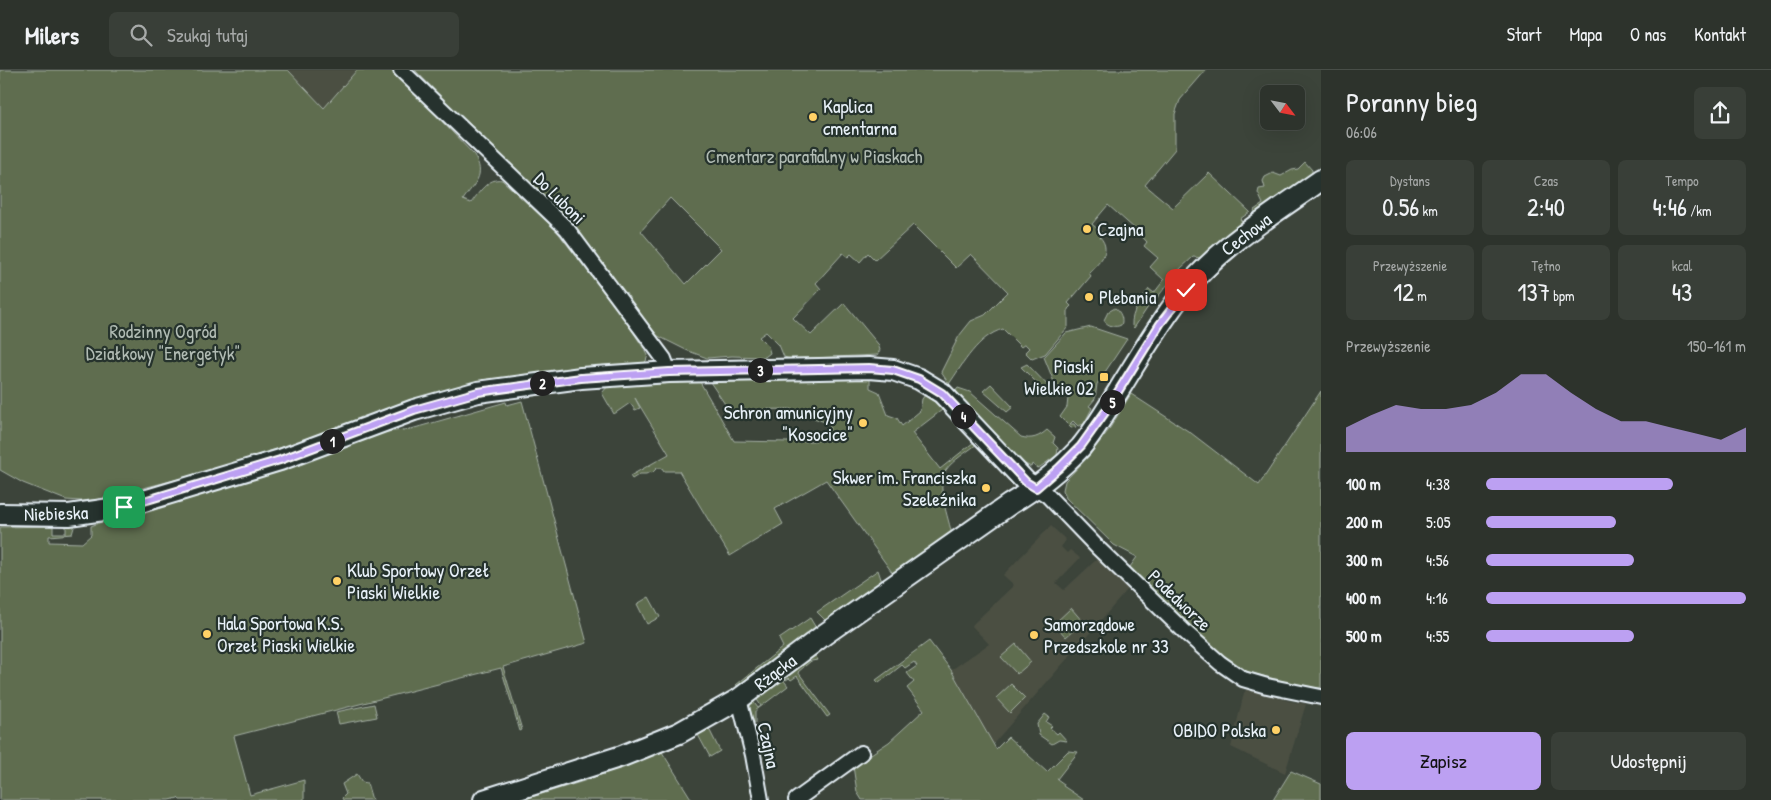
<!DOCTYPE html>
<html lang="pl">
<head>
<meta charset="utf-8">
<style>
  body { margin:0; font-family:"Patrick Hand",sans-serif; background:#393f38; color:#f1f3f6; height:100vh; display:flex; flex-direction:column; font-size:19px; white-space:nowrap }
  * { box-sizing:border-box; margin:0 }
  p { font-size:16px; color:#a7aaa9 }
  .icon { flex:none; width:28px; height:28px; fill:none; stroke:currentColor; stroke-width:2; stroke-linecap:round; stroke-linejoin:round }
  .map { position:relative; flex:1; overflow:hidden }
  .sheet { display:flex; flex-direction:column; background:#2d332c; width:450px }
  .sheet>* { flex:none }
  .needle { width:32px; rotate:122deg }
  .fabs { position:absolute; left:1260px; top:15px; display:grid; gap:10px }
  .fabs a { display:grid; place-items:center; width:45px; height:45px; border-radius:8px; background:#2d332c; box-shadow:0 5px 20px #0002,0 0 0 1px #484e48; font-size:25px }
  .pin { position:absolute; display:grid; place-items:center; width:42px; height:42px; color:#fff; margin:-21px; border-radius:10px; box-shadow:0 2px 8px #0006 }
  .km { position:absolute; width:25px; height:25px; margin:-12px; border-radius:50%; background:#222; color:#fff; font-size:14px; line-height:25px; text-align:center }
  .round { display:grid; place-items:center; flex:none; width:52px; height:52px; border-radius:8px; background:#393f38 }
  .head { display:flex; align-items:center; justify-content:space-between; height:85px; padding:0 25px }
  h1 { font-size:28px; font-weight:600; line-height:38px }
  .figures { display:grid; grid-template-columns:repeat(3,1fr); gap:8px; height:85px; padding:5px 25px }
  .figures div { display:grid; align-content:center; border-radius:8px; background:#393f38; text-align:center }
  .figures b { font-size:25px; font-weight:600 }
  .figures small { font-size:14px; font-weight:400 }
  .figures p { font-size:14px }
  .chart { height:140px; padding:10px 25px }
  .chart p { display:flex; justify-content:space-between }
  .chart svg { width:100%; height:90px; margin-top:5px; fill:#bca0f2; opacity:.7 }
  .action { display:flex; gap:10px; margin-top:auto; padding:10px 25px }
  .action a { flex:1; height:58px; border-radius:8px; background:#bca0f2; color:#111; font-size:20px; font-weight:600; line-height:58px; text-align:center }
  .action a+a { background:#393f38; color:#f1f3f6 }
  ul { padding:0 25px; list-style:none; font-size:16px }
  li { display:grid; grid-template-columns:80px 60px 1fr; align-items:center; height:38px }
  li i { height:12px; border-radius:6px; background:#bca0f2 }
  header { display:flex; align-items:center; gap:30px; box-sizing:border-box; height:70px; padding:0 25px; background:#2d332c; border-bottom:1px solid #484e48 }
  header strong { font-size:24px }
  nav { display:flex; gap:28px; margin-inline-start:auto; font-size:18px }
  .search { width:350px; height:45px; background:#393f38; display:flex; align-items:center; gap:12px; box-sizing:border-box; padding:0 18px; border-radius:8px; color:#a7aaa9; font-size:19px }
  main { display:flex; flex:1; min-height:0 }
  .map>svg:first-child { display:block }
  .built { fill:#4b4f43 }
  .green { fill:#5f6d4f; stroke:#a4afa4; fill-rule:evenodd }
  .lines { fill:none; stroke-linecap:round; stroke-linejoin:round }
  .street-casing { stroke:#e8f1f8; stroke-width:18 }
  .secondary-casing { stroke:#e8f1f8; stroke-width:24 }
  .street { stroke:#26332d; stroke-width:14 }
  .secondary { stroke:#26332d; stroke-width:20 }
  .route-casing { stroke:#fff; stroke-width:10 }
  .route { stroke:#bca0f2; stroke-width:6 }
  .poi-dot { fill:#ffd166; stroke:#26332d; stroke-width:2 }
  .labels { text-anchor:middle; dominant-baseline:central; stroke-width:4.5; stroke-linejoin:round; paint-order:stroke }
  .poi-label { font-size:19px; fill:#e8f1f8; stroke:#26332d; text-anchor:start }
  .park-label { font-size:19px; fill:#b1bcb4; stroke:#26332d }
  .street-label { font-size:19px; fill:#e8f1f8; stroke:#26332d }
</style>
</head>
<body>
<header>
<strong>Milers</strong>
<div class="search"><svg class="icon" aria-label="search" viewBox="0 0 24 24"><circle cx="10" cy="10" r="6"/><path d="M15 15l6 6"/></svg>Szukaj tutaj</div>
<nav><a>Start</a><a>Mapa</a><a>O nas</a><a>Kontakt</a></nav>
</header>
<main>
<div class="map">
<svg width="1321" height="730" viewBox="0 0 1321 730">
  <rect width="100%" height="100%" fill="#3c443a"/>
  <filter id="ink" filterUnits="userSpaceOnUse"><feTurbulence type="fractalNoise" baseFrequency=".02" numOctaves="2"/><feDisplacementMap in="SourceGraphic" scale="10" xChannelSelector="R" yChannelSelector="G"/><feConvolveMatrix kernelMatrix="1 2 1 2 8 2 1 2 1" color-interpolation-filters="sRGB"/></filter>
  <g filter="url(#ink)">
    <g class="built">
      <path d="M288,0H357L324,38Z"/>
      <path d="M1051,456L1066,470L1061,477L1067,483L1070,480L1080,488L1056,513L1064,520L1097,489L1128,519L993,674L951,600L989,574L972,556L973,554L1014,515L1003,505Z"/>
      <path d="M1250,619L1289,631L1306,634L1285,703L1231,677L1244,623L1246,620Z"/>
    </g>
    <g class="green">
      <path d="M0,0H288L324,38L357,0H393L474,85C487,106 474,113 463,130L471,133C478,124 488,107 502,110L556,160L628,254L648,285L646,291L642,295L334,361L198,404L100,429L81,431L66,430L23,413L0,400Z"/>
      <path d="M415,0H1206L1180,30L1175,44V79L1145,115L1173,138L1209,103L1250,142L1240,149L1243,153L1202,188L1193,187L1180,199L1156,229L1154,228L1134,258L1132,256C1131,241 1141,231 1149,219L1154,223L1164,210L1150,197L1158,188L1144,176L1147,172L1135,159L1108,135L1092,154L1103,164L1100,167C1113,182 1098,193 1089,203L1091,206L1068,233L1071,236L1068,239V257L1045,284L1032,289L1025,282L1029,278L1025,274L1021,277L1003,259C978,266 963,294 949,314L941,302L959,266L971,251L985,245L1008,222L971,184L956,198L913,155L875,190L868,183L860,192L851,184L848,187L843,183L816,213L821,219L793,248L811,265L844,233L878,274L880,280L877,285L790,289L784,287L779,275L766,262L759,267L768,276L770,283L765,287L732,286L707,288L686,280L658,266L624,224L574,155L501,89ZM670,128L721,179L686,214L641,161Z"/>
      <path d="M1305,92L1312,100V106L1256,144L1254,140L1263,134L1258,123L1259,119L1265,118L1263,111L1265,107L1273,103L1281,106L1292,100L1298,99Z"/>
      <path d="M1115,238C1120,241 1124,250 1121,255C1116,258 1107,256 1104,250L1108,242Z"/>
      <path d="M1091,257L1127,269L1097,314L1095,329L1089,336L1092,338L1084,354L1078,356L1073,351L1070,354H1074L1076,357L1071,358L1060,347L1067,337L1068,328L1054,312L1044,287L1066,263Z"/>
      <path d="M1027,294L1054,322L1055,326L1047,323L1021,297Z"/>
      <path d="M870,308V318L879,322L888,345L897,348L902,356L920,341L922,329L925,325L949,343L947,344L942,340L912,363L940,399L974,372L977,374C967,382 953,390 946,400C935,414 949,449 952,465L894,505L826,410L775,439L783,454L730,486L679,401H664L662,398H657L652,403L650,402L646,404H640L632,409L630,406L669,384L635,328L640,338L635,340L630,333L614,344L602,323L608,316L700,312L734,371L789,372L829,370L830,354L790,339L729,340L710,312Z"/>
      <path d="M991,314L1013,337L1007,342L983,321Z"/>
      <path d="M958,318L970,322L1021,367C1032,370 1039,367 1047,360L1055,367L1053,373L1058,378L1057,385L1040,397L1037,398L1032,394L1031,397L1025,394L1024,395L952,326Z"/>
      <path d="M1321,321V618L1307,617L1247,602L1236,596L1225,589L1171,539L1130,497L1137,487L1114,475L1066,428L1063,420L1065,411L1089,386L1108,361L1131,324L1191,363L1259,415Z"/>
      <path d="M522,331L587,573L503,597L522,660L520,661L501,598L234,666L250,725L304,710V730H180L178,728L170,730H0V457L53,456V463H66V455L75,454L72,464L49,466V472L82,473L91,465V456L109,449L114,451L116,456L131,451L129,446L305,392L371,364L411,359L506,332L507,335Z"/>
      <path d="M878,500L882,512L827,551L825,550L817,542Z"/>
      <path d="M649,527L660,547L647,554L637,534Z"/>
      <path d="M1071,538L1083,552L1066,567L1054,554Z"/>
      <path d="M810,548L816,558L814,560L740,617L736,615L783,577L779,569Z"/>
      <path d="M929,571L951,600L996,679L1008,667L1047,702L1068,681L1078,682L1057,709L1064,714L1063,716L1084,730H862L857,722L853,696L889,672L924,640L907,618L914,612L907,603L917,596L914,592L905,598L902,595L879,613L876,610Z"/>
      <path d="M1016,574L1031,592L1017,604L1001,587Z"/>
      <path d="M815,585L818,590L811,591L798,602L830,645L827,647L797,606L791,610L789,608L786,610L784,608Z"/>
      <path d="M782,608L788,616L755,641V653L752,652L750,637L752,630L758,638L761,636L756,628Z"/>
      <path d="M1011,614L1025,628L1010,643L996,628Z"/>
      <path d="M374,634L377,647L339,654L336,642Z"/>
      <path d="M1045,644L1049,647L1046,652L1052,656L1050,658L1057,664L1059,662L1067,671L1059,670L1052,674L1039,665L1037,654Z"/>
      <path d="M709,659L720,681L710,687L698,665Z"/>
      <path d="M662,682L692,730H522L584,711Z"/>
      <path d="M1291,701L1321,714V730H1273Z"/>
      <path d="M357,704L362,712L367,713L372,730H343L342,728L346,724L342,714Z"/>
    </g>
    <g class="lines">
      <defs>
        <g id="street">
          <path d="M401,0L567,159L664,289L669,302"/>
          <path d="M1036,418L1047,425L1098,478L1185,562L1220,593L1243,609L1267,616L1321,627"/>
          <path d="M739,629L753,685L761,730"/>
          <path d="M796,730L861,683"/>
        </g>
        <g id="secondary">
          <path d="M0,444L69,445L124,437L280,390L414,340L478,322L581,308L669,302L869,298L893,300L919,309L942,323L1026,412L1036,418"/>
          <path d="M484,730L622,686L679,663L739,629L825,564L1010,434C1037,418 1060,400 1081,377C1095,360 1107,339 1119,320C1138,289 1157,257 1179,228C1217,178 1270,146 1321,110"/>
        </g>
      </defs>
      <use href="#street" class="street-casing"/>
      <use href="#secondary" class="secondary-casing"/>
      <use href="#street" class="street"/>
      <use href="#secondary" class="secondary"/>
    </g>
  </g>
  <g class="lines" filter="url(#ink)">
    <defs>
      <path id="route" d="M124,437L280,390L414,340L478,322L581,308L669,302L869,298L893,300L919,309L942,323L1026,412L1036,418L1059,398L1081,376L1106,341L1160,254L1186,220"/>
    </defs>
    <use href="#route" class="route-casing"/>
    <use href="#route" class="route"/>
  </g>
  <g class="poi-dot">
    <circle cx="813" cy="47" r="5"/>
    <circle cx="1087" cy="159" r="5"/>
    <circle cx="1089" cy="227" r="5"/>
    <rect x="1099" y="302" width="10" height="10" rx="2.5"/>
    <circle cx="863" cy="353" r="5"/>
    <circle cx="986" cy="418" r="5"/>
    <circle cx="337" cy="511" r="5"/>
    <circle cx="207" cy="564" r="5"/>
    <circle cx="1034" cy="565" r="5"/>
    <circle cx="1276" cy="660" r="5"/>
  </g>
  <g class="labels">
    <g class="poi-label">
      <text x="823" y="36">Kaplica<tspan x="823" dy="22">cmentarna</tspan></text>
      <text x="1097" y="159">Czajna</text>
      <text x="1099" y="227">Plebania</text>
      <text x="1094" y="296" text-anchor="end">Piaski<tspan x="1094" dy="22">Wielkie 02</tspan></text>
      <text x="853" y="342" text-anchor="end">Schron amunicyjny<tspan x="853" dy="22">"Kosocice"</tspan></text>
      <text x="976" y="407" text-anchor="end">Skwer im. Franciszka<tspan x="976" dy="22">Szeleźnika</tspan></text>
      <text x="347" y="500">Klub Sportowy Orzeł<tspan x="347" dy="22">Piaski Wielkie</tspan></text>
      <text x="217" y="553">Hala Sportowa K.S.<tspan x="217" dy="22">Orzeł Piaski Wielkie</tspan></text>
      <text x="1044" y="554">Samorządowe<tspan x="1044" dy="22">Przedszkole nr 33</tspan></text>
      <text x="1266" y="660" text-anchor="end">OBIDO Polska</text>
    </g>
    <g class="park-label">
      <text x="814" y="86">Cmentarz parafialny w Piaskach</text>
      <text x="163" y="261">Rodzinny Ogród<tspan x="163" dy="22">Działkowy "Energetyk"</tspan></text>
    </g>
    <g class="street-label">
      <text transform="translate(560 128) rotate(45)">Do Luboni</text>
      <text transform="translate(1246 164) rotate(-37)">Cechowa</text>
      <text transform="translate(56 443) rotate(-2)">Niebieska</text>
      <text transform="translate(1180 530) rotate(44)">Podedworze</text>
      <text transform="translate(775 602) rotate(-37)">Rżącka</text>
      <text transform="translate(769 675) rotate(78)">Czajna</text>
    </g>
  </g>
</svg>
<div class="fabs">
<a><svg class="needle" viewBox="-14 -14 28 28"><path d="M0-13l5 13h-10z" fill="#e53935"/><path d="M0 13l5-13h-10z" fill="#a7aaa9"/></svg></a>
</div>
<div class="pin" style="left:124px;top:437px;background:#1e9e55"><svg class="icon" aria-label="arrive" viewBox="0 0 24 24"><path d="M6 21V4h12l-3 4 3 4H6"/></svg></div>
<div class="pin" style="left:1186px;top:220px;background:#d93025"><svg class="icon" aria-label="check" viewBox="0 0 24 24"><path d="M5 12l5 5 9-10"/></svg></div>
<b class="km" style="left:332px;top:371px">1</b>
<b class="km" style="left:542px;top:313px">2</b>
<b class="km" style="left:760px;top:300px">3</b>
<b class="km" style="left:963px;top:346px">4</b>
<b class="km" style="left:1112px;top:332px">5</b>
</div>
<section class="sheet">
<div class="head"><div><h1>Poranny bieg</h1><p>06:06</p></div><a class="round"><svg class="icon" aria-label="share" viewBox="0 0 24 24"><path d="M12 15V3M7 8l5-5 5 5M5 13v7h14v-7"/></svg></a></div>
<div class="figures">
<div><p>Dystans</p><b>0.56<small> km</small></b></div>
<div><p>Czas</p><b>2:40</b></div>
<div><p>Tempo</p><b>4:46<small> /km</small></b></div>
</div>
<div class="figures">
<div><p>Przewyższenie</p><b>12<small> m</small></b></div>
<div><p>Tętno</p><b>137<small> bpm</small></b></div>
<div><p>kcal</p><b>43</b></div>
</div>
<div class="chart"><p><span>Przewyższenie</span>150–161 m</p>
<svg viewBox="0 0 160 44" preserveAspectRatio="none"><path d="M0 44V32L10 26L20 21L30 23L40 23L50 21L60 15L70 6L80 6L90 15L100 23L110 29L120 29L130 32L140 35L150 38L160 32V44z"/></svg>
</div>
<ul>
<li><b>100 m</b>4:38<i style="width:72%"></i></li>
<li><b>200 m</b>5:05<i style="width:50%"></i></li>
<li><b>300 m</b>4:56<i style="width:57%"></i></li>
<li><b>400 m</b>4:16<i style="width:100%"></i></li>
<li><b>500 m</b>4:55<i style="width:57%"></i></li>
</ul>
<div class="action"><a>Zapisz</a><a>Udostępnij</a></div>
</section>
</main>
</body>
</html>
